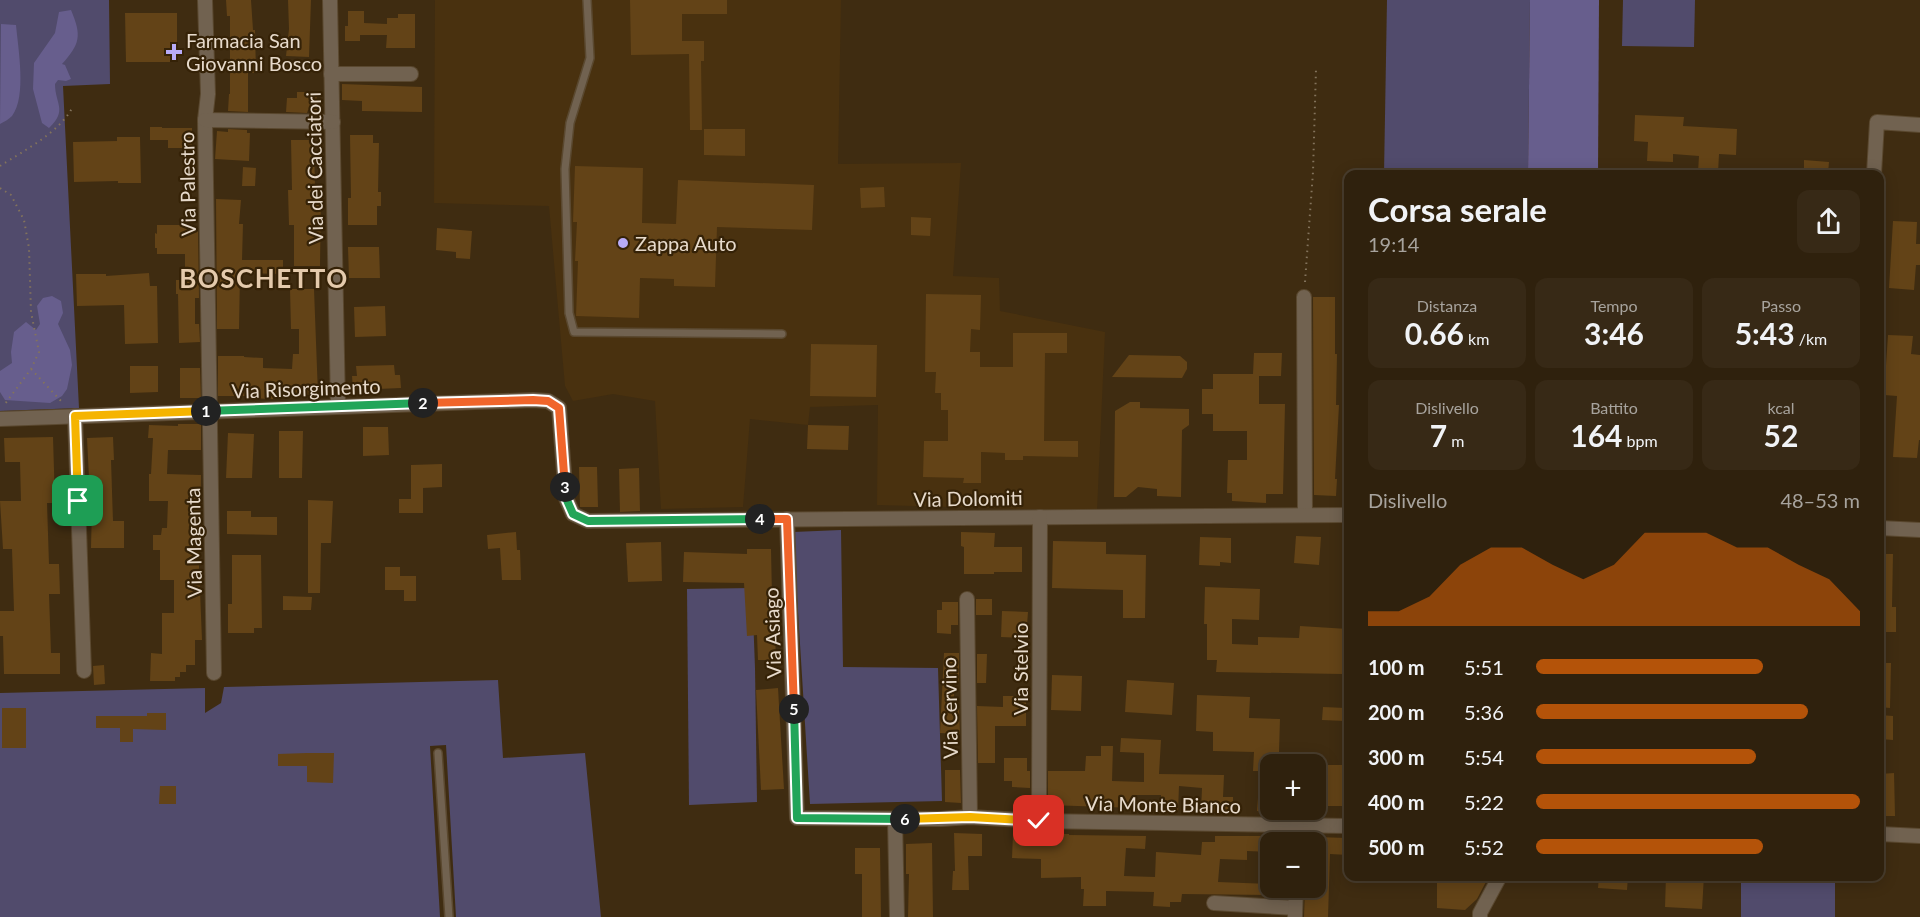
<!DOCTYPE html>
<html lang="it">
<head>
<meta charset="utf-8">
<style>
  body { margin:0; font-family:Lato,sans-serif; background:#372916; color:#f1f3f6; height:100vh; display:flex; flex-direction:column; font-size:22px; white-space:nowrap }
  * { box-sizing:border-box; margin:0 }
  p { font-size:20px; color:#a7a39d }
  .icon { flex:none; width:33px; height:33px; fill:none; stroke:currentColor; stroke-width:2; stroke-linecap:round; stroke-linejoin:round }
  .map { position:relative; flex:1; overflow:hidden }
  .side { position:absolute; left:1344px; top:170px; width:540px; height:711px; display:flex; flex-direction:column; background:#2f210d; border-radius:12px; box-shadow:0 3px 15px #0003,0 0 0 2px #4a3e2e }
  .side>* { flex:none }
  .controls { position:absolute; left:1260px; top:754px; display:grid; gap:12px }
  .controls a { display:grid; place-items:center; width:66px; height:66px; border-radius:12px; background:#2f210d; box-shadow:0 3px 15px #0003,0 0 0 2px #4a3e2e; font-size:30px }
  .pin { position:absolute; display:grid; place-items:center; width:51px; height:51px; color:#fff; margin:-26px; border-radius:12px; box-shadow:0 3px 9px #0006 }
  .km { position:absolute; width:30px; height:30px; margin:-15px; border-radius:50%; background:#222; color:#fff; font-size:16px; line-height:30px; text-align:center }
  .round { display:grid; place-items:center; flex:none; width:63px; height:63px; border-radius:12px; background:#372916 }
  .overview { display:flex; align-items:center; justify-content:space-between; height:102px; padding:0 24px }
  h1 { font-size:33px; font-weight:700; line-height:45px }
  .stats { display:grid; grid-template-columns:repeat(3,1fr); gap:9px; height:102px; padding:6px 24px }
  .stats div { display:grid; align-content:center; border-radius:12px; background:#372916; text-align:center }
  .stats b { font-size:30px; font-weight:700 }
  .stats small { font-size:16px; font-weight:400 }
  .stats p { font-size:16px }
  .chart { height:168px; padding:12px 24px }
  .chart p { display:flex; justify-content:space-between }
  .chart svg { width:100%; height:108px; margin-top:6px; fill:#b45309; opacity:.7 }
  ul { padding:0 24px; list-style:none; font-size:20px }
  li { display:grid; grid-template-columns:96px 72px 1fr; align-items:center; height:45px }
  li i { height:15px; border-radius:8px; background:#b45309 }
  .map>svg:first-child { display:block }
  .built { fill:#49310f }
  .green { fill:#514b6c }
  .forest { fill:#675e8d }
  .building { fill:#634317 }
  .lines { fill:none; stroke-linecap:round; stroke-linejoin:round }
  .lane-casing { stroke:#5a482f; stroke-width:10 }
  .street-casing { stroke:#5a482f; stroke-width:16 }
  .path { stroke:#83735c; stroke-width:2; stroke-dasharray:1.5 4.5; stroke-linecap:butt }
  .lane { stroke:#716250; stroke-width:7 }
  .street { stroke:#716250; stroke-width:14 }
  .split-1-casing { stroke:#fff; stroke-width:12 }
  .split-2-casing { stroke:#fff; stroke-width:12 }
  .split-3-casing { stroke:#fff; stroke-width:12 }
  .split-4-casing { stroke:#fff; stroke-width:12 }
  .split-5-casing { stroke:#fff; stroke-width:12 }
  .split-6-casing { stroke:#fff; stroke-width:12 }
  .split-7-casing { stroke:#fff; stroke-width:12 }
  .split-1 { stroke:#f5b400; stroke-width:8 }
  .split-2 { stroke:#22a559; stroke-width:8 }
  .split-3 { stroke:#f0652b; stroke-width:8 }
  .split-4 { stroke:#22a559; stroke-width:8 }
  .split-5 { stroke:#f0652b; stroke-width:8 }
  .split-6 { stroke:#22a559; stroke-width:8 }
  .split-7 { stroke:#f5b400; stroke-width:8 }
  .poi-dot { fill:#b8abf7; stroke:#352207; stroke-width:2 }
  .labels { text-anchor:middle; dominant-baseline:central; stroke-width:4.5; stroke-linejoin:round; paint-order:stroke }
  .poi-label { font-size:20px; fill:#e7dacb; stroke:#352207; text-anchor:start }
  .street-label { font-size:20px; fill:#e7dacb; stroke:#352207 }
  .district-label { font-size:26px; font-weight:bold; letter-spacing:1.5px; fill:#e4caac; stroke:#352207 }
</style>
</head>
<body>
<div class="map">
<svg width="1920" height="917" viewBox="0 0 1920 917">
  <rect width="100%" height="100%" fill="#3f2c11"/>
  <path class="built" d="M435,0H841L838,164L961,163L953,276L999,278L1000,311L1105,332L1097,511L877,505L878,405L810,407L808,425L750,419L743,507L661,509L655,401L613,394L573,401L565,386L549,206L434,203Z"/>
  <g class="green">
    <path d="M0,0H109L110,84L63,86L79,408L0,411Z"/>
    <path d="M1387,0H1530L1528,174H1384Z"/>
    <path d="M1623,0H1695L1694,47L1622,46Z"/>
    <path d="M841,530L843,667L938,668L942,801L810,804L793,532Z"/>
    <path d="M752,588L755,668L757,802L689,805L687,589Z"/>
    <path d="M498,680L503,758L585,753L601,917H456L446,745L430,746L440,917H0V693L205,688V713L221,703L224,687Z"/>
    <rect x="1741" y="882" width="94" height="35"/>
  </g>
  <g class="forest">
    <path d="M1530,0H1599L1598,174H1528Z"/>
    <path d="M71,10C82,36 80,44 62,64L65,65L71,79L66,81L58,80L55,84C55,104 68,110 49,128L42,123L33,89L34,63L55,33L59,12Z"/>
    <path d="M1,24L16,25C18,48 27,97 12,116C9,119 4,122 0,124Z"/>
    <path d="M52,296L61,301L63,313L58,324L70,350L72,365L67,389L62,396L50,403L5,400L0,392V371L12,363L11,352L14,332L26,322L36,330L40,324L37,306L43,298Z"/>
  </g>
  <g class="building">
    <path d="M226,0H251L253,30H255L256,73H248V112L228,111L229,94H230V16H227Z"/>
    <path d="M288,0H311L309,57L286,56L289,29Z"/>
    <path d="M630,0H727V14H682V41H704V61H701L702,130H690L689,54L631,55Z"/>
    <path d="M348,11H364V23L387,24V18H398V14H415V48H386L387,35H360V41H345V26H348Z"/>
    <path d="M125,13H177V62H126Z"/>
    <path d="M342,84L422,87V112L362,111V101L342,100Z"/>
    <path d="M297,92H317V110H308L307,113L286,112L287,98H297Z"/>
    <path d="M1635,115L1684,117L1683,126L1737,129L1736,155L1719,154L1718,173L1698,172L1699,156L1673,154V162L1647,161L1648,142L1634,141Z"/>
    <path d="M150,127H162V128H192V148H168V140H150Z"/>
    <path d="M228,129L247,130V133H250L249,161L215,159L217,131L228,132Z"/>
    <path d="M704,129H745V156L704,155Z"/>
    <path d="M350,135H373V143H379L378,192H381V206H377V225H348V198H351Z"/>
    <path d="M117,137H140L141,183H118V181L74,182L73,142L117,141Z"/>
    <path d="M291,140H314L315,190H321L320,266H294V225H289L288,190H292Z"/>
    <path d="M1804,160L1829,162L1828,174H1804Z"/>
    <path d="M575,166L643,168L642,223L676,224L678,180L814,185L812,230L717,227L715,287L674,286V279L640,278L639,318L576,316L578,261H575L577,222H573Z"/>
    <path d="M243,167L256,168L255,186H242Z"/>
    <path d="M884,187L885,207L861,208L860,188Z"/>
    <path d="M216,199L241,200L239,224H243L242,260H283V274L240,273L239,329H217Z"/>
    <path d="M911,217L931,218L930,236L911,235Z"/>
    <path d="M1893,221L1917,222L1916,244H1920V265H1916L1914,290L1889,288Z"/>
    <path d="M157,225H192V231H198L199,298H195V324H199L200,342L179,343L178,294H176V280H185V254H157V248H155V233L157,234Z"/>
    <path d="M437,228L472,231L470,259L456,258V252L436,250Z"/>
    <path d="M348,247H379L380,278H349Z"/>
    <path d="M149,273L150,286H157L158,343L125,344L124,305L77,306L76,274H106V276Z"/>
    <path d="M290,289H314L318,395L274,394L273,399L251,398V396H218V356H244V357L263,358V368L292,369L293,354H299V329H291Z"/>
    <path d="M926,294L981,295L980,330L971,329L970,352H980V367H1013V333H1067V353H1045L1044,441H1078V457L1023,456V460H1005V453L981,452V483H963L964,478L923,477L924,441H948V410H941V393H935L936,372H925Z"/>
    <path d="M1313,297H1335V354H1337L1336,405H1339L1335,479H1337L1336,496L1314,495Z"/>
    <path d="M385,306L386,336L355,337L354,307Z"/>
    <path d="M1888,335L1913,336L1911,354L1920,355V440H1919L1917,458L1893,457L1897,396L1884,395Z"/>
    <path d="M811,344L877,345L876,397L810,396Z"/>
    <path d="M1254,353H1282L1281,376H1259V404H1285L1283,494H1266V503L1232,501V493H1227L1228,460H1247V431H1213V414H1202V389H1213V374H1253Z"/>
    <path d="M1129,355L1180,356L1187,362V369L1182,378L1112,377Z"/>
    <path d="M394,365L395,375H400L401,388L353,390L352,376H357L356,366Z"/>
    <path d="M130,366H158V392L130,393Z"/>
    <path d="M180,368H200L201,398H180Z"/>
    <path d="M1130,402H1140V408L1189,409V425L1182,430L1181,497L1157,496V489L1138,487L1126,497H1114L1115,411Z"/>
    <path d="M178,424H201V450H168L167,474L201,475L199,566L202,640H195V665H186V672H180V677H175V681H150L151,653L162,654V613H174V580H160V550H153V535H161L162,528H167L168,501H149V474H151L153,438H148L149,425L178,426Z"/>
    <path d="M808,425L849,426L848,450L807,449Z"/>
    <path d="M363,427H388L389,455L363,456Z"/>
    <path d="M279,431H303L302,478H279Z"/>
    <path d="M228,433L254,434L252,478H226Z"/>
    <path d="M53,437L55,503H47L49,564H59L60,594H49L51,653H60V674H4L3,636H0V611H14L12,549H3L0,501H21L20,462H5L4,438Z"/>
    <path d="M113,437L114,460H111L113,521H124V548H91L92,505L88,506L87,479L89,478L87,438Z"/>
    <path d="M442,464V487L423,488V513H399V499H411V465Z"/>
    <path d="M579,467H597L598,507H580Z"/>
    <path d="M639,468L640,511L620,512L619,469Z"/>
    <path d="M308,500L333,501L331,543H321L320,593H308Z"/>
    <path d="M227,511H251V517H277V535L227,534Z"/>
    <path d="M516,532L517,550H520L521,580H502L500,548L488,549L487,535Z"/>
    <path d="M961,532L995,533L994,547H1022V572H994V574H964V547L961,546Z"/>
    <path d="M1296,536L1321,537L1319,565L1294,563Z"/>
    <path d="M1200,537L1231,538V563L1220,562V566L1199,565Z"/>
    <path d="M1053,541L1106,542V554L1146,555L1145,618H1123V590L1052,588Z"/>
    <path d="M661,542L662,581L628,582L626,543Z"/>
    <path d="M747,549H771L772,597L774,596L776,634H775L776,660H758L757,635L747,636L744,583L683,582L684,552L747,554Z"/>
    <path d="M1880,554H1893L1892,607H1896V632H1880Z"/>
    <path d="M232,555H261L262,628H254V633H228V604H232Z"/>
    <path d="M385,567H400V576H416V601H404V590H385Z"/>
    <path d="M1205,587L1260,589L1259,620L1232,619V644L1258,645V637L1299,638L1300,626L1348,629V640H1342V674L1216,672L1217,660H1207V624H1204Z"/>
    <path d="M283,596L312,597L311,610H283Z"/>
    <rect x="976" y="599" width="16" height="16"/>
    <path d="M942,602H958V625H951V634L937,633V610H942Z"/>
    <path d="M1002,611L1028,612L1026,638L1001,637Z"/>
    <path d="M944,653H959V682H954V706H959L960,734L940,733Z"/>
    <path d="M977,654H987L986,683H977Z"/>
    <path d="M1880,663H1891L1890,708L1880,707Z"/>
    <path d="M104,665L105,684L94,685L93,666Z"/>
    <path d="M1052,675L1082,676L1081,711L1051,710Z"/>
    <path d="M1127,680L1174,683L1172,715L1125,712Z"/>
    <path d="M778,688L784,789L761,790L756,690Z"/>
    <path d="M1197,695L1250,697L1249,718L1280,719L1279,752L1304,754L1303,765H1270V812L1257,811L1260,771H1253L1254,752L1213,751V732L1196,731Z"/>
    <path d="M1003,696H1026V726H995V763H978L977,706L1003,707Z"/>
    <path d="M1323,707L1346,708L1345,721L1322,720Z"/>
    <rect x="2" y="708" width="24" height="40"/>
    <path d="M147,713H166V730L133,729V742H120V728H96V716H147Z"/>
    <path d="M1880,715L1893,716V740L1880,739Z"/>
    <path d="M1121,738L1161,740L1159,774L1224,775L1223,797H1233V813L1201,811L1202,788L1179,786L1178,811H1161V795H1136V808L1048,805V771H1085L1086,756H1101V746H1113L1112,781L1144,782V753L1120,752Z"/>
    <path d="M307,753H334L333,783L307,782V766H278V754Z"/>
    <path d="M1004,758H1027V771H1030V788L1012,787V781H1004Z"/>
    <path d="M1326,765H1343L1342,806H1325Z"/>
    <path d="M945,770H960L961,803L945,802Z"/>
    <path d="M1894,773L1895,816H1880V774Z"/>
    <path d="M160,786H176V804H159Z"/>
    <path d="M954,833L982,834V856H968L969,890H952L953,871H955Z"/>
    <path d="M1013,833L1069,834V835L1146,836L1145,849L1126,848L1124,876L1155,877L1156,852L1201,855L1202,842H1215V836H1270V852L1247,851V860L1220,859L1218,882L1270,884V895L1182,894L1181,902H1170V907L1153,906L1154,892L1106,891V906H1083L1084,889H1081V877L1041,878V859L1012,858Z"/>
    <path d="M1316,837L1348,838V855L1330,854L1328,917H1304L1305,888H1316Z"/>
    <path d="M932,843L933,917H908L909,874H906V844Z"/>
    <path d="M855,848H880L881,917H862V874H855Z"/>
    <path d="M1458,876H1489L1477,899L1465,910L1437,908V882H1455Z"/>
    <path d="M1599,876H1628L1627,890L1598,888Z"/>
    <path d="M1666,876H1704L1702,909L1665,907Z"/>
  </g>
  <g class="lines">
    <defs>
      <g id="lane">
        <path d="M587,0L590,58L570,123L565,169L569,313L574,332L782,334"/>
        <path d="M438,753L449,917"/>
      </g>
      <g id="street">
        <path d="M205,0L208,94L205,120L214,673"/>
        <path d="M330,0L338,406"/>
        <path d="M331,74H411"/>
        <path d="M205,120L333,122"/>
        <path d="M1874,174L1877,122L1920,125"/>
        <path d="M1304,297L1305,515"/>
        <path d="M75,416L84,671"/>
        <path d="M0,419L533,400L548,401L559,408L566,498L573,514L588,521L1348,515"/>
        <path d="M787,519L797,818L941,819L970,817L1039,821L1348,826"/>
        <path d="M1880,528L1920,530"/>
        <path d="M967,599L970,817"/>
        <path d="M895,819L897,917"/>
        <path d="M1039,821L1040,517"/>
        <path d="M1880,834L1920,836"/>
        <path d="M1297,843V826"/>
        <path d="M1214,903L1295,908"/>
        <path d="M1295,916L1296,888"/>
        <path d="M1480,917V913L1500,876"/>
      </g>
    </defs>
    <use href="#lane" class="lane-casing"/>
    <use href="#street" class="street-casing"/>
    <g class="path">
      <path d="M0,166C23,151 59,133 72,108"/>
      <path d="M0,188L11,195L24,220L29,248L31,312L39,352L31,369L5,404"/>
      <path d="M1305,282L1313,172L1316,69"/>
      <path d="M31,369L62,402"/>
    </g>
    <use href="#lane" class="lane"/>
    <use href="#street" class="street"/>
  </g>
  <g class="lines">
    <defs>
      <path id="split-1" d="M78,501L75,416L206,411"/>
      <path id="split-2" d="M206,411L423,403"/>
      <path id="split-3" d="M423,403L533,400L548,401L559,408L565,487"/>
      <path id="split-4" d="M565,487L566,498L573,514L588,521L760,519"/>
      <path id="split-5" d="M760,519H787L794,709"/>
      <path id="split-6" d="M794,709L797,818L905,819"/>
      <path id="split-7" d="M905,819L970,817L1039,821"/>
    </defs>
    <use href="#split-1" class="split-1-casing"/>
    <use href="#split-2" class="split-2-casing"/>
    <use href="#split-3" class="split-3-casing"/>
    <use href="#split-4" class="split-4-casing"/>
    <use href="#split-5" class="split-5-casing"/>
    <use href="#split-6" class="split-6-casing"/>
    <use href="#split-7" class="split-7-casing"/>
    <use href="#split-1" class="split-1"/>
    <use href="#split-2" class="split-2"/>
    <use href="#split-3" class="split-3"/>
    <use href="#split-4" class="split-4"/>
    <use href="#split-5" class="split-5"/>
    <use href="#split-6" class="split-6"/>
    <use href="#split-7" class="split-7"/>
  </g>
  <g class="poi-dot">
    <path d="M171 43h6v6h6v6h-6v6h-6v-6h-6v-6h6z"/>
    <circle cx="623" cy="243" r="6"/>
  </g>
  <g class="labels">
    <g class="poi-label">
      <text x="186" y="40">Farmacia San<tspan x="186" dy="23">Giovanni Bosco</tspan></text>
      <text x="635" y="243">Zappa Auto</text>
    </g>
    <g class="street-label">
      <text transform="translate(314 168) rotate(-91)">Via dei Cacciatori</text>
      <text transform="translate(187 184) rotate(-91)">Via Palestro</text>
      <text transform="translate(306 388) rotate(-2)">Via Risorgimento</text>
      <text transform="translate(968 498) rotate(-1)">Via Dolomiti</text>
      <text transform="translate(193 543) rotate(-91)">Via Magenta</text>
      <text transform="translate(772 633) rotate(-92)">Via Asiago</text>
      <text transform="translate(1020 669) rotate(-90)">Via Stelvio</text>
      <text transform="translate(949 708) rotate(-91)">Via Cervino</text>
      <text transform="translate(1163 804) rotate(1)">Via Monte Bianco</text>
    </g>
    <g class="district-label">
      <text x="264" y="278">BOSCHETTO</text>
    </g>
  </g>
</svg>
<div class="controls">
<a>+</a>
<a>−</a>
</div>
<div class="pin" style="left:78px;top:501px;background:#1e9e55"><svg class="icon" aria-label="arrive" viewBox="0 0 24 24"><path d="M6 21V4h12l-3 4 3 4H6"/></svg></div>
<div class="pin" style="left:1039px;top:821px;background:#d93025"><svg class="icon" aria-label="check" viewBox="0 0 24 24"><path d="M5 12l5 5 9-10"/></svg></div>
<b class="km" style="left:206px;top:411px">1</b>
<b class="km" style="left:423px;top:403px">2</b>
<b class="km" style="left:565px;top:487px">3</b>
<b class="km" style="left:760px;top:519px">4</b>
<b class="km" style="left:794px;top:709px">5</b>
<b class="km" style="left:905px;top:819px">6</b>
<section class="side">
<div class="overview"><div><h1>Corsa serale</h1><p>19:14</p></div><a class="round"><svg class="icon" aria-label="share" viewBox="0 0 24 24"><path d="M12 15V3M7 8l5-5 5 5M5 13v7h14v-7"/></svg></a></div>
<div class="stats">
<div><p>Distanza</p><b>0.66<small> km</small></b></div>
<div><p>Tempo</p><b>3:46</b></div>
<div><p>Passo</p><b>5:43<small> /km</small></b></div>
</div>
<div class="stats">
<div><p>Dislivello</p><b>7<small> m</small></b></div>
<div><p>Battito</p><b>164<small> bpm</small></b></div>
<div><p>kcal</p><b>52</b></div>
</div>
<div class="chart"><p><span>Dislivello</span>48–53 m</p>
<svg viewBox="0 0 160 44" preserveAspectRatio="none"><path d="M0 44V38L10 38L20 32L30 19L40 12L50 12L60 19L70 25L80 19L90 6L100 6L110 6L120 12L130 12L140 19L150 25L160 38V44z"/></svg>
</div>
<ul>
<li><b>100 m</b>5:51<i style="width:70%"></i></li>
<li><b>200 m</b>5:36<i style="width:84%"></i></li>
<li><b>300 m</b>5:54<i style="width:68%"></i></li>
<li><b>400 m</b>5:22<i style="width:100%"></i></li>
<li><b>500 m</b>5:52<i style="width:70%"></i></li>
</ul>
</section>
</div>
</body>
</html>
